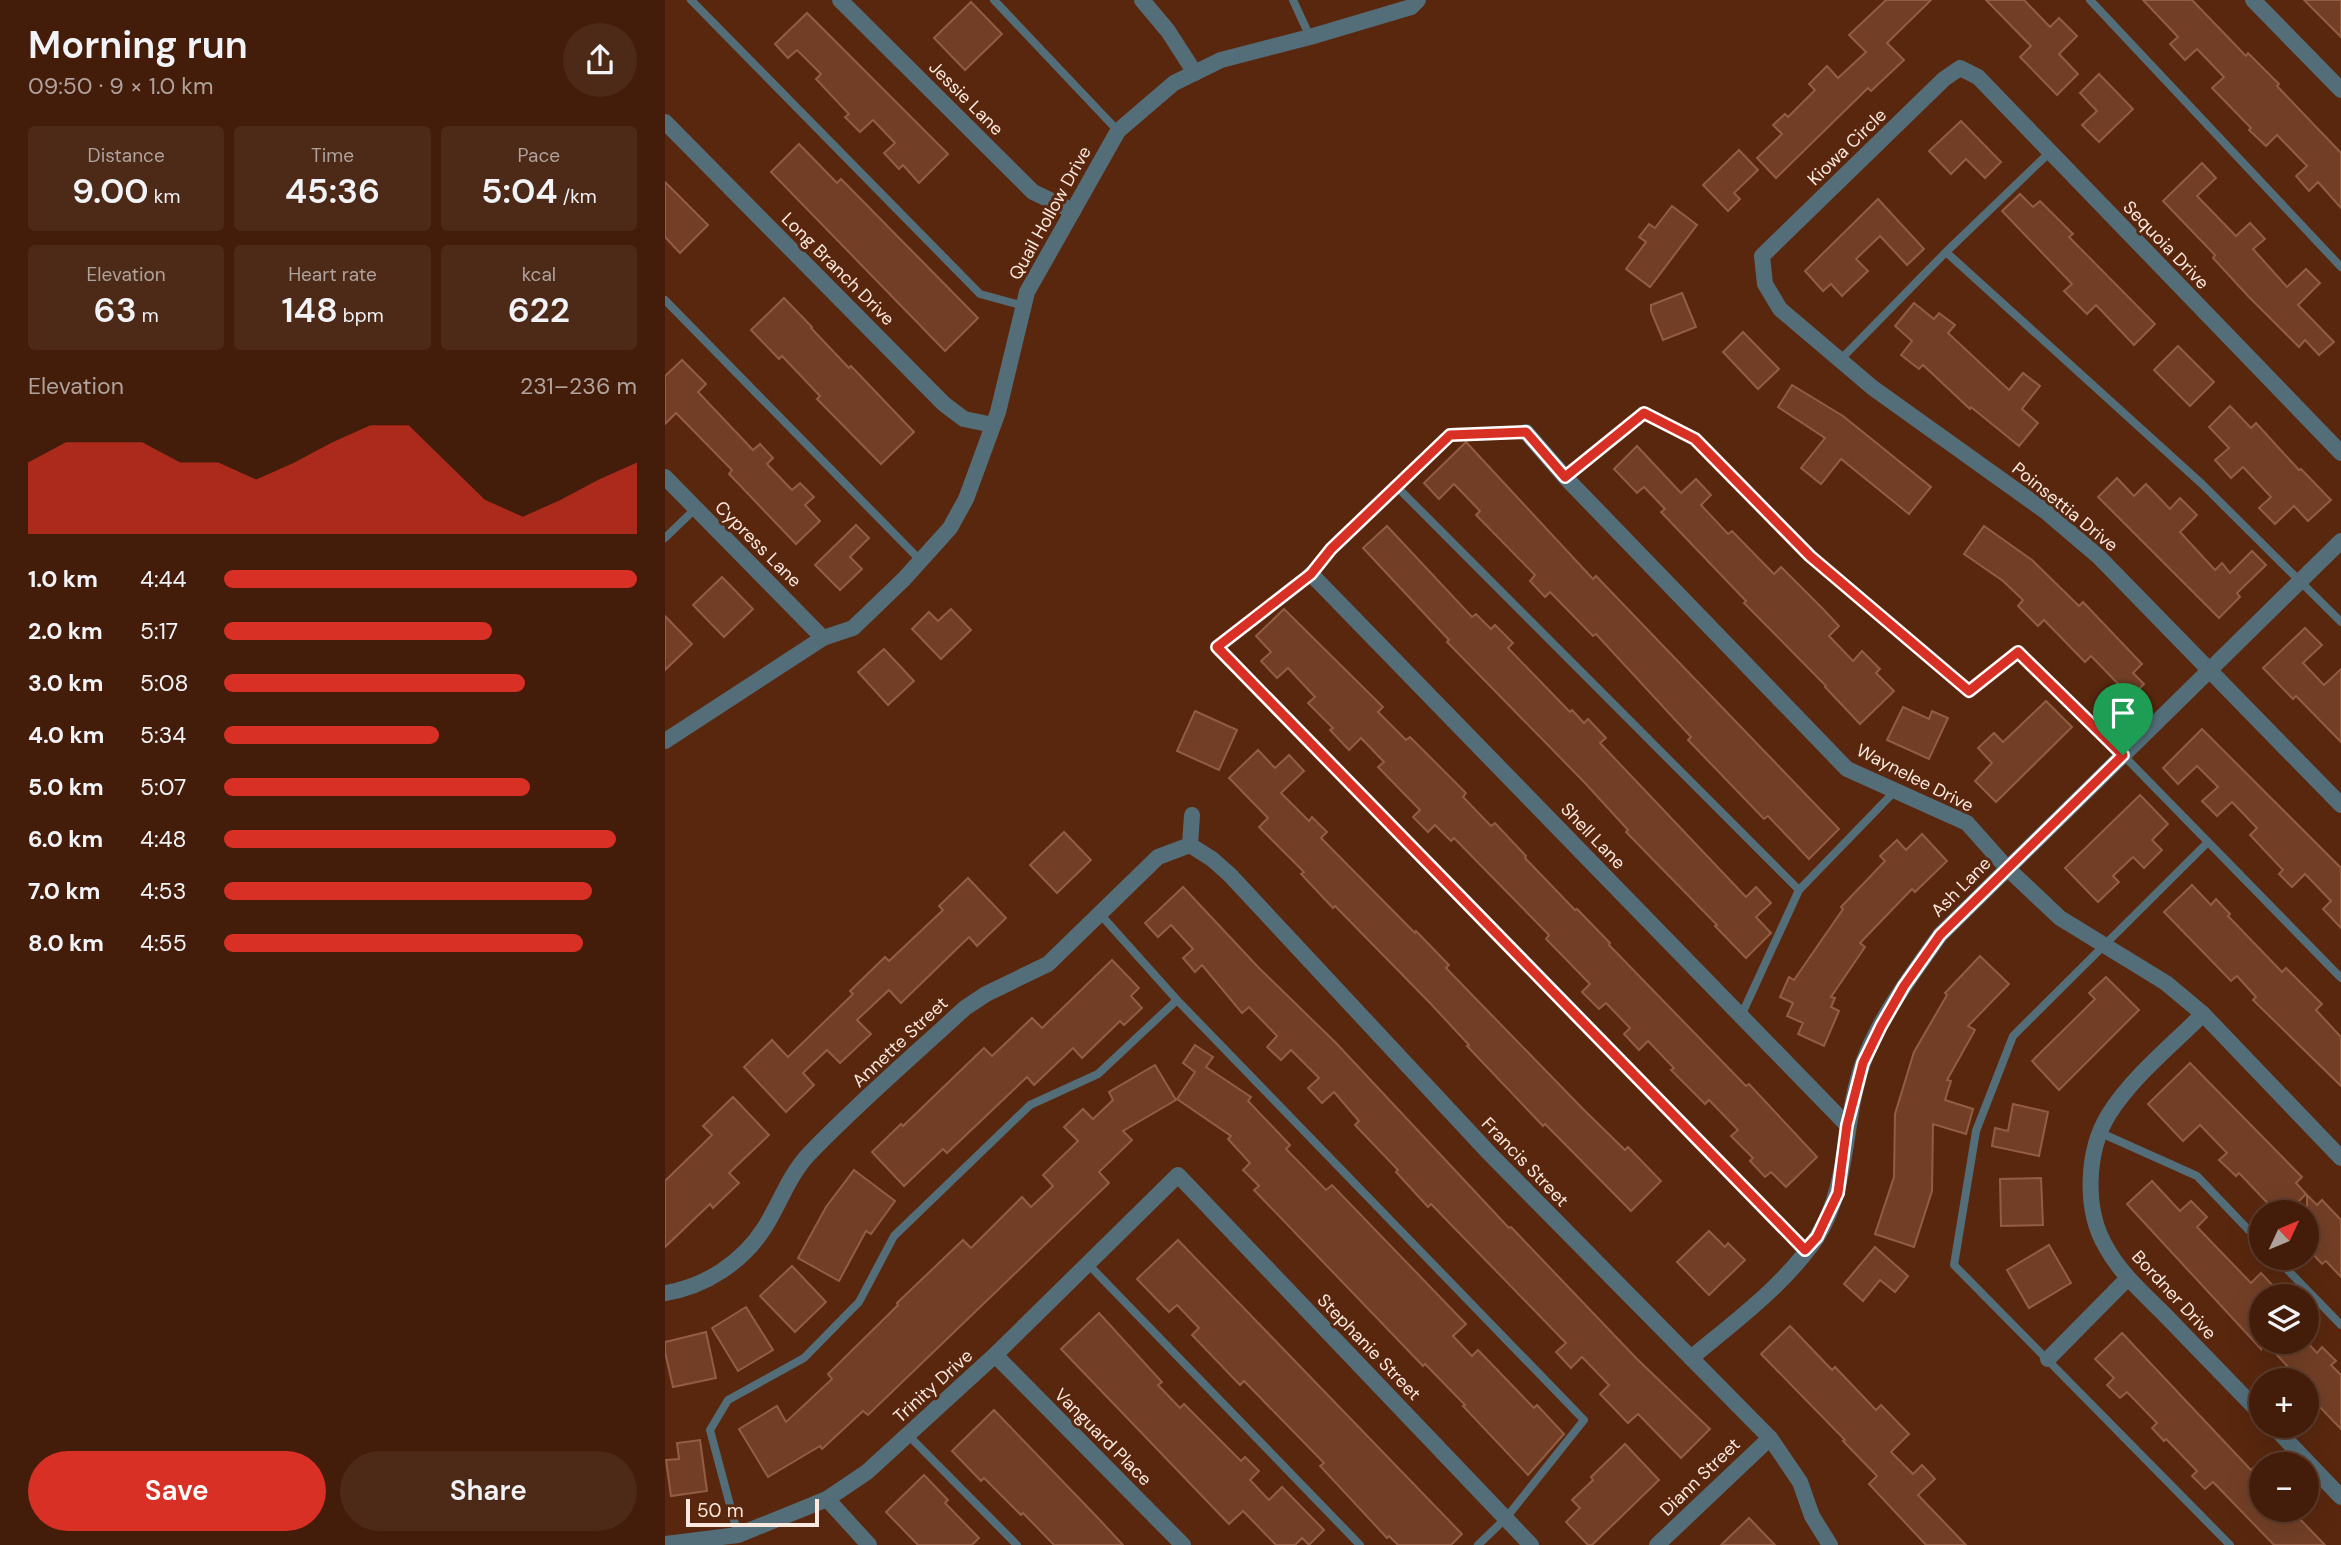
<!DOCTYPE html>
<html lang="en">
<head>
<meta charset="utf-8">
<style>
  body { margin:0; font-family:"DM Sans",sans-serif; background:#4d2a18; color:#f1f3f6; height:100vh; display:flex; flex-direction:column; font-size:26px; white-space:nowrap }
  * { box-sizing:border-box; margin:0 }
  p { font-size:23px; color:#afa29c }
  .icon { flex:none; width:38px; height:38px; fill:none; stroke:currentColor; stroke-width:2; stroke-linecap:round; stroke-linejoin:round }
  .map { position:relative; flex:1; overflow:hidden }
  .panel { display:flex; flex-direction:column; background:#431d0a; width:665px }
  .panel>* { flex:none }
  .needle { width:46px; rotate:46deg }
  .buttons { position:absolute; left:1584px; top:1200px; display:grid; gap:14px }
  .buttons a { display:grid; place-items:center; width:70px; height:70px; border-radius:50%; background:#431d0a; box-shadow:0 7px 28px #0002,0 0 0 2px #5b3b2b; font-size:35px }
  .scale { position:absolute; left:21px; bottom:18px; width:133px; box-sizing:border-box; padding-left:7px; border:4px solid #fbe8df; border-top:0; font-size:19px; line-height:24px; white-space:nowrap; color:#fbe8df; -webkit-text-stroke:5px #59270e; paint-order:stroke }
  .pin { position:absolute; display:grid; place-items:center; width:60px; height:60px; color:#fff; margin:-72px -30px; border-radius:50% 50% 50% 0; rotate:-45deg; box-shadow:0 0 7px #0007 }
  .pin .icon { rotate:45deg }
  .round { display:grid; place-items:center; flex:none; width:74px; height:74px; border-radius:37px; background:#4d2a18 }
  .summary { display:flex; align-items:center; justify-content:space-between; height:119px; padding:0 28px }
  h1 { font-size:38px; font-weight:600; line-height:52px }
  .stats { display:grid; grid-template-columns:repeat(3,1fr); gap:10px; height:119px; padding:7px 28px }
  .stats div { display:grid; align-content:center; border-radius:7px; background:#4d2a18; text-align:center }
  .stats b { font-size:35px; font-weight:600 }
  .stats small { font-size:19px; font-weight:400 }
  .stats p { font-size:19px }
  .chart { height:196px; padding:14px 28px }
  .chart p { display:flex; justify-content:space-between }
  .chart svg { width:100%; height:126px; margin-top:7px; fill:#d93025; opacity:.7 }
  .primary-button { display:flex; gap:14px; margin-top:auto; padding:14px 28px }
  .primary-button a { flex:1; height:80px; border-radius:42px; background:#d93025; color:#fff; font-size:28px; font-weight:600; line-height:80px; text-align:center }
  .primary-button a+a { background:#4d2a18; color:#f1f3f6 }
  ul { padding:0 28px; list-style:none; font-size:23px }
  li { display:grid; grid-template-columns:112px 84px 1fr; align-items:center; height:52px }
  li i { height:18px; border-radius:9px; background:#d93025 }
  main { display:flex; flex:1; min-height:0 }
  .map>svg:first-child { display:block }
  .building { fill:#723f26; stroke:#935d44; stroke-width:2 }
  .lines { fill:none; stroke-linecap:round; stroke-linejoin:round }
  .lane { stroke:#536e79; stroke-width:8 }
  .street { stroke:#536e79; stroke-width:16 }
  .route-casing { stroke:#fff; stroke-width:14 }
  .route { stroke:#d93025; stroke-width:9 }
  .labels { text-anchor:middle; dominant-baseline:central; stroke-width:6; stroke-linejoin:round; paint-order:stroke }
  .street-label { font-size:18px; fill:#fbe8df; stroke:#59270e }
</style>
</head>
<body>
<main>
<section class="panel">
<div class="summary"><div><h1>Morning run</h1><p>09:50 · 9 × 1.0 km</p></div><a class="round"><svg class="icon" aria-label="share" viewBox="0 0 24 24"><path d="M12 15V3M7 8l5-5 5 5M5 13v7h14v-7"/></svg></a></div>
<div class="stats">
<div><p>Distance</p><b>9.00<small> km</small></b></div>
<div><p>Time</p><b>45:36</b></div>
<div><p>Pace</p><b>5:04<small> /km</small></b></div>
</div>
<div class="stats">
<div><p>Elevation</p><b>63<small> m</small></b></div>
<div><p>Heart rate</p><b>148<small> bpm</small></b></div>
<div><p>kcal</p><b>622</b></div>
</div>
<div class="chart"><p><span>Elevation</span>231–236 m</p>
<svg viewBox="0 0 160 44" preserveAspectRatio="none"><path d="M0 44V19L10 12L20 12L30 12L40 19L50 19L60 25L70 19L80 12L90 6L100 6L110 19L120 32L130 38L140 32L150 25L160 19V44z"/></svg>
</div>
<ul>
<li><b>1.0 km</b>4:44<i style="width:100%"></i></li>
<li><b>2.0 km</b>5:17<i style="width:65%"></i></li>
<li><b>3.0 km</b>5:08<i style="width:73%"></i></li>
<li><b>4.0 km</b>5:34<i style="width:52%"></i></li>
<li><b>5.0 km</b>5:07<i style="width:74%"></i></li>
<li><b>6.0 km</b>4:48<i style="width:95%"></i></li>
<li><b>7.0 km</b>4:53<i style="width:89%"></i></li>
<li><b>8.0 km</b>4:55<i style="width:87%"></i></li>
</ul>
<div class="primary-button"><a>Save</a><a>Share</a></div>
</section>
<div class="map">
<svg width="1676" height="1545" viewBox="0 0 1676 1545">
  <rect width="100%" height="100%" fill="#59270e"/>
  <g class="building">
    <path d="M1221,0H1266L1222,43L1239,60L1206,91L1203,88L1111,178L1092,158L1117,134L1108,125L1120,114L1123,117L1150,90L1144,84L1162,66L1173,78L1201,52L1184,35Z"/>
    <path d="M1321,0H1359L1385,27L1394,18L1412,36L1394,54L1413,74L1392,95L1355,57L1366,46Z"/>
    <path d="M1478,0H1527L1581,56L1583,53L1614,84L1612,86L1676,153V208L1653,182L1644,191L1631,176L1642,166L1612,135L1601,146L1584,130L1586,128L1547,88L1559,77L1532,49L1520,60L1505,44L1513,37Z"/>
    <path d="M1639,0H1676V37Z"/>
    <path d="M306,2L337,34L300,70L269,38Z"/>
    <path d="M142,13L283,154L254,183L238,165L234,169L219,153L230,143L208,120L195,132L180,117L184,114L151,79L156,74L132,50L123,58L110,44Z"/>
    <path d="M1434,74L1468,109L1434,142L1417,125L1432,111L1415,93Z"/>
    <path d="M1296,121L1336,162L1320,178L1301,159L1286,174L1264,151Z"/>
    <path d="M134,144L172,183L176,179L313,318L280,351L106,172Z"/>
    <path d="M1074,150L1093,170L1069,193L1075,199L1063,211L1038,185Z"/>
    <path d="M1537,163L1551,178L1532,196L1571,236L1585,223L1600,239L1588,249L1622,287L1641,269L1655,283L1633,305L1669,342L1654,355L1640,340L1634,347L1583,296L1548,258L1550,255L1498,201Z"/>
    <path d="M0,182L43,225L15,253L0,237Z"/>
    <path d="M1355,194L1368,207L1375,201L1408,234L1404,237L1490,324L1469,345L1431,305L1422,314L1399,291L1407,284L1337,211Z"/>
    <path d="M1213,199L1259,249L1242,265L1215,236L1191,259L1203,271L1177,296L1166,284L1158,291L1140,271Z"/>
    <path d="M1007,206L1032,225L985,287L961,269L981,242L974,237L984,224L990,228Z"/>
    <path d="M1017,293L1031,327L998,340L986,311V305Z"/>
    <path d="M119,298L147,327L146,328L184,368L186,366L249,432L216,464L152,399L155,396L117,356L114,359L86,330Z"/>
    <path d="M1249,303L1269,319L1274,313L1290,325L1283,333L1344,390L1358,373L1375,386L1357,409L1373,423L1354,446L1306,407L1305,409L1258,365L1254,369L1236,355L1247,341L1230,326Z"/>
    <path d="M1078,332L1114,369L1093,389L1058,352Z"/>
    <path d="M1513,346L1549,382L1525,406L1489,370Z"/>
    <path d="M17,360L41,384L33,392L88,450L95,444L108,458L102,464L127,490L135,483L149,497L140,505L155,521L131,544L64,474L67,470L11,413L0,424V376Z"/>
    <path d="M1127,385L1178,416L1266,487L1244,514L1176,459L1156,484L1136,468L1160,438L1113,407Z"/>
    <path d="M1565,406L1586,428L1591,423L1634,470L1636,469L1666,500L1643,521L1629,506L1610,524L1594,508L1606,497L1578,467L1566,478L1550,460L1564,448L1544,427Z"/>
    <path d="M801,442L928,579L931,576L1174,829L1144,859L1103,816L1099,819L1023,740L1026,737L931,634L928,636L885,592L880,597L865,581L870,575L811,515L815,511L789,484L774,499L759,483Z"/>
    <path d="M972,446L1016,493L1031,479L1046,495L1036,505L1063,534L1067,531L1109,574L1116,567L1159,610L1174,626L1164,636L1188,661L1197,651L1215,669L1211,673L1229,691L1195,724L1160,687L1161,686L1079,603L1081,601L996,512L1000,509L979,487L972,493L949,469Z"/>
    <path d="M1452,478L1469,496L1481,484L1505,509L1515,498L1532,515L1515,532L1550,570L1557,563L1565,573L1587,551L1601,565L1572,593L1575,597L1554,618L1433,497Z"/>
    <path d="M191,525L204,538L185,557L197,569L175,590L150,565Z"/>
    <path d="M722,526L807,617L811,614L826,629L830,625L848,643L843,648L905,712L907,710L919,723L923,719L941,738L935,743L1081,897L1091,887L1106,903L1091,917L1106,933L1081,958L1050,926L1052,925L961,832L963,830L920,783L782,642L784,640L698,548Z"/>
    <path d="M1319,526L1367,560L1414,606L1418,602L1477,664L1468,673L1479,684L1466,697L1426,656L1420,662L1379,620L1373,626L1353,606L1358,600L1338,581L1299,554Z"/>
    <path d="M57,577L88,609L59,637L28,605Z"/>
    <path d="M286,609L306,630L276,659L247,629L264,612L273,621Z"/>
    <path d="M619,609L718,707L713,712L741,740L745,737L801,793L798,797L826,826L830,823L861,856L860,858L910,910L912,909L945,943L944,945L1081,1086L1084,1084L1152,1157L1121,1187L1106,1172L1100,1177L1085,1161L1088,1158L1066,1136L1073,1130L1044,1100L1040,1104L1006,1070L1009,1068L983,1041L974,1050L959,1034L965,1028L941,1003L934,1009L917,992L925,984L881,939L884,935L789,838L786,841L770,825L763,832L748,817L755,810L713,767L719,762L696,738L684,750L665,730L668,728L643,703L650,697L623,668L612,678L596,661L606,652L591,636Z"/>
    <path d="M0,616L27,644L0,670Z"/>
    <path d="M1640,628L1657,645L1638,663L1659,685L1676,669V742L1631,696L1628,699L1598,668Z"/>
    <path d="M219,649L249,681L223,705L193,672Z"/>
    <path d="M1381,701L1407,727L1331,802L1310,781L1327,763L1313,748L1329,733L1338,742Z"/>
    <path d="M1238,707L1264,719L1267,711L1283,718L1264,759L1222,740Z"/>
    <path d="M530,711L572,730L554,770L512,751Z"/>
    <path d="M1537,729L1676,868V928L1658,909L1666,901L1640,874L1627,887L1614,874L1618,870L1585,835L1592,828L1567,802L1552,816L1537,801L1553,787L1532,766L1513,784L1498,768Z"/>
    <path d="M593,750L610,768L624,755L639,771L616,793L644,821L647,817L662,832L656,838L750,933L751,931L784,965L781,968L918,1109L960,1150L963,1147L996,1181L966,1211L880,1124L878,1126L802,1046L804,1045L765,1003L670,906L668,908L636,874L639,872L594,827L603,818L564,778Z"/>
    <path d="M1475,795L1503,824L1487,840L1497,850L1479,868L1468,857L1448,876L1454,882L1433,902L1400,868Z"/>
    <path d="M399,832L426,860L392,893L365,865Z"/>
    <path d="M1257,834L1282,861L1250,892L1247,889L1195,943L1200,947L1166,997L1170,998L1166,1007L1174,1011L1159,1046L1133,1034L1138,1023L1122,1016L1128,1003L1115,997L1124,977L1129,980L1178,909L1176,907L1220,861L1215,856L1232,840L1241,850Z"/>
    <path d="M303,878L341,918L312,946L304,937L236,1003L224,990L192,1020L206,1034L175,1063L162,1050L138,1073L149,1085L121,1112L79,1067L107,1040L123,1057L188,994L185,991L220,957L224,961L278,910L274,906Z"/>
    <path d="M1527,885L1546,905L1551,899L1565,914L1563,916L1617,972L1621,968L1657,1004L1651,1010L1676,1037V1086L1588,1000L1591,997L1572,976L1566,981L1499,912Z"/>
    <path d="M518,887L594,968L671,1043L844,1228L846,1227L972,1359L1045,1429L1016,1458L973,1414L963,1423L935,1394L944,1385L917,1357L906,1368L891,1352L901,1343L766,1204L763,1207L731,1172L733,1170L690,1125L694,1121L669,1092L657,1103L643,1088L654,1078L626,1050L616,1060L602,1047L612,1036L584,1007L577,1013L537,965L530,972L518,958L528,949L506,925L493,937L480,923Z"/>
    <path d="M1315,956L1344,984L1303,1026L1310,1030L1282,1080L1286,1081L1280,1100L1308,1109L1301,1134L1268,1124L1267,1191L1249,1247L1210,1234L1229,1177L1230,1114L1249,1052L1282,995L1280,993Z"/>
    <path d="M447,960L474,988L466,996L477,1008L459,1025L455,1021L417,1058L408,1048L369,1085L362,1077L282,1153L278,1149L239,1186L207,1152L236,1124L238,1126L319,1048L327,1056L367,1018L377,1028Z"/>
    <path d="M1441,977L1474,1010L1394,1090L1367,1061L1430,999L1424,993Z"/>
    <path d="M530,1045L548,1057L541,1067L586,1097L583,1101L625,1145L621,1149L661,1190L667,1185L801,1324L788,1336L807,1356L813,1350L869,1408L872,1405L899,1434L863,1475L798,1406L800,1405L760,1364L758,1366L589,1190L594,1186L578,1170L585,1163L563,1139L566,1136L512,1099L530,1072L518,1063Z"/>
    <path d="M1525,1063L1637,1177L1631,1183L1641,1194L1622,1213H1612L1574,1173L1571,1176L1554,1160L1562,1153L1535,1125L1518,1141L1483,1104Z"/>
    <path d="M490,1065L511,1100L458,1131L467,1140L434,1172L444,1183L203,1415L198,1411L157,1449L155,1446L103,1477L74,1429L112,1406L121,1422L167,1379L163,1374L233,1305L232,1303L298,1240L306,1248L357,1197L366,1207L388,1186L378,1175L413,1141L399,1127L418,1109L428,1119L448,1100L444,1092Z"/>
    <path d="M68,1097L104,1135L64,1173L74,1183L48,1208L45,1204L0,1247V1181L47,1135L38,1126Z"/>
    <path d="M1348,1104L1383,1112L1374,1156L1327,1146L1330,1128L1343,1131Z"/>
    <path d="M189,1170L230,1201L206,1234L201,1231L174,1281L133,1258L161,1207Z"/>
    <path d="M1376,1178L1378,1225L1336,1226L1335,1179Z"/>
    <path d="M1487,1181L1515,1211L1526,1201L1542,1217L1532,1227L1586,1283L1596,1273L1612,1290L1605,1297H1596V1349L1462,1204Z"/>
    <path d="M1642,1195L1652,1205L1657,1200L1676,1220V1277L1661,1261L1657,1264L1646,1252L1651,1248L1642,1238Z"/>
    <path d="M1044,1231L1060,1247L1063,1243L1080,1260L1044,1295L1012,1262Z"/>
    <path d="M513,1240L797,1534L786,1545H733L724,1536L722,1538L655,1466L659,1463L579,1381L575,1385L527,1335L534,1328L512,1305L504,1312L472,1279Z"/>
    <path d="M1384,1245L1406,1283L1364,1308L1342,1270Z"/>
    <path d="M1210,1247L1243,1276L1230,1292L1215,1280L1198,1301L1179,1284Z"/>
    <path d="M127,1266L161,1302L130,1332L95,1296Z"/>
    <path d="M81,1307L108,1350L73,1371L47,1328Z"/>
    <path d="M434,1313L497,1382L493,1385L515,1408L519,1404L576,1461L580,1457L594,1471L585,1480L604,1500L617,1487L659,1530L644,1545L637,1538L630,1545H611L578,1511L564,1524L396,1349Z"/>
    <path d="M1125,1326L1167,1370L1170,1367L1211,1410L1216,1405L1244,1434L1226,1452L1248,1474L1257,1465L1270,1479L1253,1495L1301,1545H1261L1204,1484L1212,1476L1178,1441L1180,1440L1096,1354Z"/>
    <path d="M41,1332L51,1378L8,1387L0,1352V1342Z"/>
    <path d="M1457,1333L1586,1470L1588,1468L1596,1477V1510H1626L1660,1545H1609L1548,1482L1540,1489L1527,1476L1532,1471L1501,1439L1499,1441L1487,1428L1492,1423L1462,1392L1455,1398L1442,1385L1449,1378L1430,1359Z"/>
    <path d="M1623,1342H1642L1652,1353L1657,1347L1671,1361L1666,1365L1676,1375V1429L1648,1400L1651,1396L1642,1386V1381H1636L1611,1354Z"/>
    <path d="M329,1410L433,1518L458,1545H389L358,1513L356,1515L319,1478L316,1481L287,1451Z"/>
    <path d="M35,1440L42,1491L6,1496L1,1460L14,1459L12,1443Z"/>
    <path d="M960,1444L994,1480L927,1545H923L901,1522L915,1508L907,1500L928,1480L926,1477Z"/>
    <path d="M259,1475L283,1500L280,1503L314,1538L307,1545H253L221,1512Z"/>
    <path d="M1084,1518L1110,1545H1056Z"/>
  </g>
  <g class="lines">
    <g class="lane">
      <path d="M26,0L315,294L359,306"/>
      <path d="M329,0L453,131"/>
      <path d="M628,0L645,37"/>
      <path d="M1425,0L1676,267"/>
      <path d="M1385,152L1281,252L1537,484L1676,622"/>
      <path d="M0,300L255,560"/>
      <path d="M1174,361L1281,252"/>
      <path d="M861,432L785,435L666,549L646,574L552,647L1140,1250"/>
      <path d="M900,477L979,413L1030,439L1145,556L1304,691L1353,652L1458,755L1676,978"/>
      <path d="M731,486L1134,890"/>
      <path d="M0,538L31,508"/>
      <path d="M1543,842L1348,1036L1311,1131L1289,1265L1565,1545"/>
      <path d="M435,914L512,1000"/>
      <path d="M1076,1016L1134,890L1230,791"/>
      <path d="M1436,1133L1532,1176L1596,1243"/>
      <path d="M1611,1258L1676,1325"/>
      <path d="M422,1263L695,1545"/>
      <path d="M243,1435L352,1545"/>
      <path d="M73,1535L45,1430L63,1400L139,1358L194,1302L229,1236L365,1105L433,1074L512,1000L919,1420L841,1518L813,1545"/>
    </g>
    <g class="street">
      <path d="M175,0L368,192L408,211"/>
      <path d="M477,0L503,31L530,73"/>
      <path d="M1588,0L1676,90"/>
      <path d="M0,122L279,404L299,419L328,425"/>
      <path d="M861,432L900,477L1182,769L1302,823L1342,868L1395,918L1501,983L1538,1014L1676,1158"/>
      <path d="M1676,453L1313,77L1295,68L1279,79L1097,256L1100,284L1115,309L1208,388L1380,511L1434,557L1676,805"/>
      <path d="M0,477L158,638"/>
      <path d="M646,574L1182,1125"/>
      <path d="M0,741L158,638L188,628L239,579L285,528L301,499L333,412L362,292L453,131L509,83L556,60L645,37L746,7L753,0"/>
      <path d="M527,815L525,845L547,859L565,875L825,1154L1105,1438L1135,1482L1147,1516L1165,1545"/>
      <path d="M1538,1014C1507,1045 1468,1076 1444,1114C1421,1151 1419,1210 1441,1247C1455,1273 1479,1294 1500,1315C1532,1348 1564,1381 1596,1414"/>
      <path d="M0,1293C40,1287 78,1262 100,1227C115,1203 124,1175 144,1154C193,1103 248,1056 300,1008L321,994L383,964L493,857L525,845"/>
      <path d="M330,1355L518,1545"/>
      <path d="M1026,1358C1068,1323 1121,1284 1152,1237C1185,1185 1178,1119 1198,1063C1215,1016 1247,975 1275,935L1676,541"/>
      <path d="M1383,1359L1463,1278"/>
      <path d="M1608,1426L1676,1497"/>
      <path d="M162,1499L204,1545"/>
      <path d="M0,1544L73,1535L162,1499L202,1472L330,1355L513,1175L866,1545"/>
      <path d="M992,1545L1105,1438"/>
    </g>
  </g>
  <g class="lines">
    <defs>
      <path id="route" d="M979,413L1030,439L1145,556L1304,691L1353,652L1458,755L1275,935L1239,986L1216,1026L1198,1063L1182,1125L1173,1193L1152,1237L1140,1250L552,647L646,574L666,549L785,435L861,432L900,477Z"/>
    </defs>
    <use href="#route" class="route-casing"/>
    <use href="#route" class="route"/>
  </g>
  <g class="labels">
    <g class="street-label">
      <text transform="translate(301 98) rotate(45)">Jessie Lane</text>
      <text transform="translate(1182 147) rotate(-44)">Kiowa Circle</text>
      <text transform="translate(385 213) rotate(-61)">Quail Hollow Drive</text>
      <text transform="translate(1501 245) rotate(46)">Sequoia Drive</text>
      <text transform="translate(173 269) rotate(45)">Long Branch Drive</text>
      <text transform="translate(1400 507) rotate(39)">Poinsettia Drive</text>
      <text transform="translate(93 544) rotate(45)">Cypress Lane</text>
      <text transform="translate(1250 778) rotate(27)">Waynelee Drive</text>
      <text transform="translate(928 836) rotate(46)">Shell Lane</text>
      <text transform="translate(1296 887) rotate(-45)">Ash Lane</text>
      <text transform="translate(235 1042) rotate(-43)">Annette Street</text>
      <text transform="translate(860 1162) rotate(46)">Francis Street</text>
      <text transform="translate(1509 1295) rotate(47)">Bordner Drive</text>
      <text transform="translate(704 1347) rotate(46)">Stephanie Street</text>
      <text transform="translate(268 1386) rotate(-42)">Trinity Drive</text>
      <text transform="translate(438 1437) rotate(45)">Vanguard Place</text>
      <text transform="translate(1035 1477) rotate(-44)">Diann Street</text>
    </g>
  </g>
</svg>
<div class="buttons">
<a><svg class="needle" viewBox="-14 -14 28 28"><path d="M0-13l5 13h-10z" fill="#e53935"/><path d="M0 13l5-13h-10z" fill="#afa29c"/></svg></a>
<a><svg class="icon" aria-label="layers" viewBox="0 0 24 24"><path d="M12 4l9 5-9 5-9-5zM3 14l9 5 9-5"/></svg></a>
<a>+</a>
<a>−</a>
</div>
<div class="scale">50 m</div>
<div class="pin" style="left:1458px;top:755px;background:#1e9e55"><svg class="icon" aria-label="arrive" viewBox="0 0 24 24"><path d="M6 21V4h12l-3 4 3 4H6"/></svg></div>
</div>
</main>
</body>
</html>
